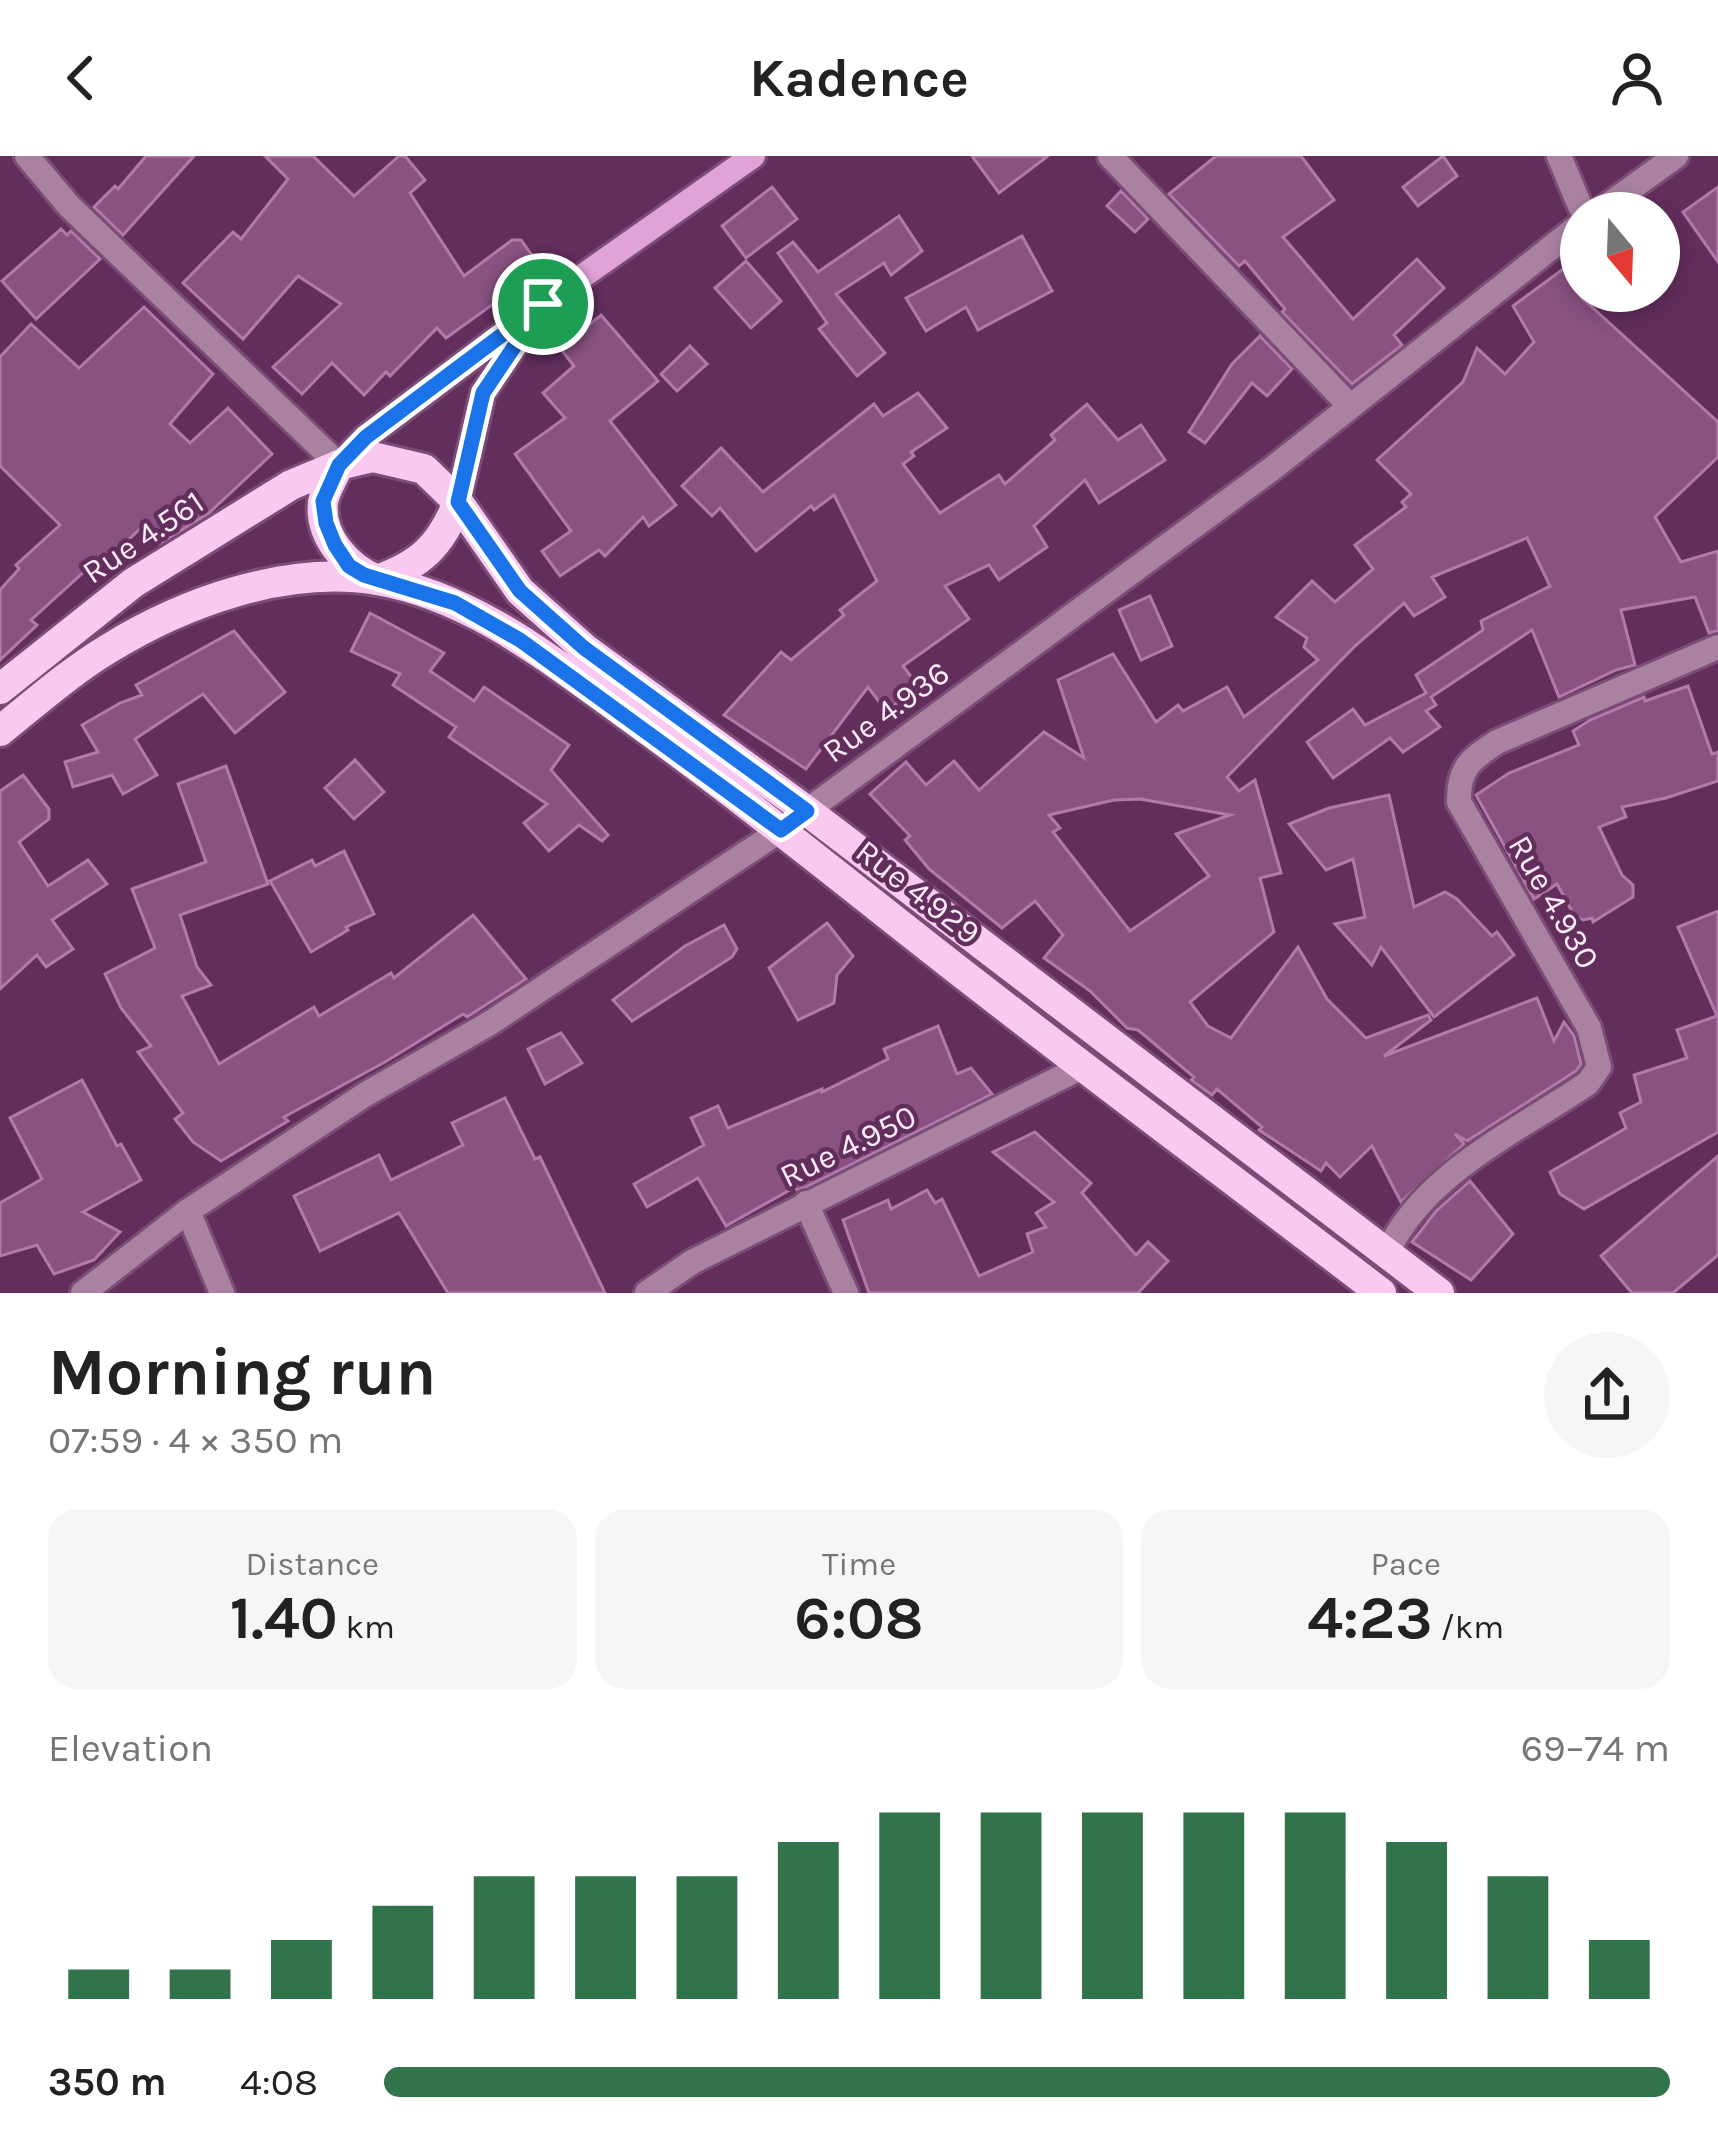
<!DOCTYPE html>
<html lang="en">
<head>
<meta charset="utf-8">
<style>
  body { margin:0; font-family:Karla,sans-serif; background:#f6f6f6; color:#222; height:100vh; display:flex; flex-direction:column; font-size:45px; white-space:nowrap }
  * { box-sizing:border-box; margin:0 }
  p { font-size:39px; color:#767676 }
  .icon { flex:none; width:66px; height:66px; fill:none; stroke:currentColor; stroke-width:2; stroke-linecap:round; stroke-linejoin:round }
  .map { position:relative; height:1137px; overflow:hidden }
  .sheet { display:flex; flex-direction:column; background:#fff; flex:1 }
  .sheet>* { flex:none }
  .needle { width:78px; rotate:161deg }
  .fabs { position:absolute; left:1560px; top:36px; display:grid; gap:24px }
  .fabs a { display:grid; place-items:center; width:120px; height:120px; border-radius:50%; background:#fff; box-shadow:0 6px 18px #0003; font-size:60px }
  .pin { position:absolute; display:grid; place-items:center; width:102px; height:102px; color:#fff; margin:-51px; border:6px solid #fff; border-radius:50%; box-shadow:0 3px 12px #0007 }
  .round { display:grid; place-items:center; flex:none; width:126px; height:126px; border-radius:63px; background:#f6f6f6 }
  .head { display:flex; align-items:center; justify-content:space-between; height:204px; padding:0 48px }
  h1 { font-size:66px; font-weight:700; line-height:90px }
  .figures { display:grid; grid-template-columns:repeat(3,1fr); gap:18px; height:204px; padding:12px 48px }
  .figures div { display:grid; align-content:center; border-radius:30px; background:#f6f6f6; text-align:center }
  .figures b { font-size:60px; font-weight:700 }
  .figures small { font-size:33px; font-weight:400 }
  .figures p { font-size:33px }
  .chart { height:336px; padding:24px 48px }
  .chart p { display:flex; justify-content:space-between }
  .chart svg { width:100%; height:216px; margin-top:12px; stroke:#31734a; stroke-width:6 }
  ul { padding:0 48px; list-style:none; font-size:39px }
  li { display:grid; grid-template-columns:192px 144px 1fr; align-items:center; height:90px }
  li i { height:30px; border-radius:15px; background:#31734a }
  header { display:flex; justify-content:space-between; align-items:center; height:156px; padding:0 48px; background:#fff; font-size:54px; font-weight:700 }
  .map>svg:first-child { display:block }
  .building { fill:#895281; stroke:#b379aa; stroke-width:3; fill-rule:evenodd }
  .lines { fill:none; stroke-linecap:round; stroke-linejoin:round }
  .street-casing { stroke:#7b4c75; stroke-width:30 }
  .secondary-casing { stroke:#7b4c75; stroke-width:30 }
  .primary-casing { stroke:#7b4c75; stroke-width:36 }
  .street { stroke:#a982a2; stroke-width:24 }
  .secondary { stroke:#e1a3d7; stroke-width:24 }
  .primary { stroke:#f9c9f1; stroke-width:30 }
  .route-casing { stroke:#fff; stroke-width:24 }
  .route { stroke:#1a73e8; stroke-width:15 }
  .labels { text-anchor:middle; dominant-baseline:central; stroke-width:9; stroke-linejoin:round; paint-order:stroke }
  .street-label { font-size:33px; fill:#feebfa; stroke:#622e5c }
</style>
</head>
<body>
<header><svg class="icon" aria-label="back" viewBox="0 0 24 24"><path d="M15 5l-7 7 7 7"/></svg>Kadence<svg class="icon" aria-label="person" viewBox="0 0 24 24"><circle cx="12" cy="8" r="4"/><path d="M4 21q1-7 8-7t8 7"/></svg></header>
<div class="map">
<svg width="1718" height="1137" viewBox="0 0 1718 1137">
  <rect width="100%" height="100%" fill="#622e5c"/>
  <g class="building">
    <path d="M146,0H194L123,79L94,51L115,30L118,33Z"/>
    <path d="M265,0H313L354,40L399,0H405L425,24L410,37L464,120L512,84H521L542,113L446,182L437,172L390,220L386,216L364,239L332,207L302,238L273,211L341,148L298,120L243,183L183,127L233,76L241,83L288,23Z"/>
    <path d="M972,0H1048L999,37Z"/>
    <path d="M1216,0H1301L1334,44L1283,81L1353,163L1417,103L1444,132L1394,179L1402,189L1352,228L1282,156L1285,153L1245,105L1239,110L1169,38Z"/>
    <path d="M1443,0L1457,20L1418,50L1403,31Z"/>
    <path d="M772,31L797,63L746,102L722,70Z"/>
    <path d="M1718,31V106L1683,56Z"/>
    <path d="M1121,35L1148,63L1135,76L1107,50Z"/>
    <path d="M899,60L922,95L891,119L884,107L836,138L885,197L857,220L819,173L827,167L778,97L793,86L818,116Z"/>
    <path d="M61,73L67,79L71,75L100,103L36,163L2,125Z"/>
    <path d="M1022,80L1052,135L978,174L966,151L926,175L906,142Z"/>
    <path d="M746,105L781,145L751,172L715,132Z"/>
    <path d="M1570,108L1581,121V141L1718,266V301L1655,361L1681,406L1718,395V475L1709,477L1695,441L1621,454L1635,509L1616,514L1559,541L1532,474L1431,541L1436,549L1426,555L1440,571L1403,596L1390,582L1333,622L1307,586L1353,553L1365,569L1426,537L1416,519L1483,474L1481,465L1550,430L1527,382L1432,421L1445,441L1414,460L1404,447L1355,490L1227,621L1239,635L1255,624L1281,717L1260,722L1274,776L1190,846L1208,870L1231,882L1298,791L1327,843L1366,882L1428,859L1431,864L1384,900L1537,842L1554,885L1564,866L1574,880L1581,908L1576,915L1467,985L1455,978L1464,988L1401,1046L1372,990L1340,1021L1326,1007L1321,1015L1259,974L1262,971L1217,933L1212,939L1191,924L1194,921L1138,874L1127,872L1090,835L1044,802L1063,779L1035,745L1002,772L929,713L905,684L910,680L870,638L906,606L926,629L954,605L979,634L1044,576L1084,602L1058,524L1113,498L1156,566L1178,549L1183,555L1227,531L1244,561L1318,504L1304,491L1307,482L1276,461L1312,425L1335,446L1373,413L1355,389L1406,351L1402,346L1411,338L1377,304L1463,226L1477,192L1505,218L1534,186L1513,150ZM1140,643L1230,659L1176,678L1209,720L1130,775L1053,676L1060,672L1049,659L1114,644Z"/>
    <path d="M144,151L213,218L170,268L190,287L228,252L272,298L209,357L159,388L140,373L100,410L96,405L31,464L37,469L0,504V434L19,413L16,409L60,369L0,310V201L31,168L79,212Z"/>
    <path d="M601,159L658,225L610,265L676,349L649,370L643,361L605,400L599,394L560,420L542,395L571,375L515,298L565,262L543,237L574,210L560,192Z"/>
    <path d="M1260,180L1292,213L1267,240L1252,227L1205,287L1189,276L1232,208Z"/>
    <path d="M690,190L707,208L677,235L661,218Z"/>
    <path d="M918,237L947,272L911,296L914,300L903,308L940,357L999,319L1005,328L1055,284L1051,279L1087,248L1118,284L1141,269L1165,304L1099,347L1085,324L1034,370L1047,391L999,424L989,409L945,430L969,463L903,510L919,531L886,555L868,531L806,613L724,559L781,496L791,504L844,459L840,454L877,425L834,339L814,354L811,350L756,395L720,352L712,360L682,330L721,292L763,336L874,248L883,260Z"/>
    <path d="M1150,440L1172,490L1141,504L1119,454Z"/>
    <path d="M370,457L444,497L430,515L474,545L484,531L569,589L551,614L608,679L602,685L579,669L549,695L524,667L547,648L449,581L456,571L393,529L400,518L351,495Z"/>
    <path d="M234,475L285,536L235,577L203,538L135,583L157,619L123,638L112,619L73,631L65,606L98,596L82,569L120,547L142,539L136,529Z"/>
    <path d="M1688,530L1712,598L1718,596V625L1666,642L1622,651L1626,661L1599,671L1622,719L1633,729V741L1593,766L1592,762L1583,764L1574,759L1557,728L1534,743L1476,639L1509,617L1579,589L1573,575L1590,564L1644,541L1645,545Z"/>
    <path d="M355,604L384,636L354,663L325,632Z"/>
    <path d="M226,610L268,728L180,759L197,811L211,829L182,840L219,908L314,851L319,860L391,817L394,822L473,759L526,823L467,861L463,858L385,906L284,961L288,965L221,1005L193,986L175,963L183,957L138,896L151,890L121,852L105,818L155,792L132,733L206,706L178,628Z"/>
    <path d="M23,619L49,653V663L19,686L48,730L88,704L107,728L52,764L73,793L46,811L37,799L0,833V635Z"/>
    <path d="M1389,639L1414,751L1445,736L1457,743L1492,780L1497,776L1514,799L1434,861L1381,791L1372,809L1335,768L1365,761L1353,703L1326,714L1289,668L1329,652Z"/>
    <path d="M344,695L374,758L346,771L348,774L311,796L270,725L312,704L315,710Z"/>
    <path d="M1718,755V976L1584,1053L1560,1038L1550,1016L1626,972L1620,957L1641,946L1634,919L1687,902L1677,874L1717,860L1678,771Z"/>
    <path d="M827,767L853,800L837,819L834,847L798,864L769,812Z"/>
    <path d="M724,769L737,793L732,801L632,865L613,844L685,790Z"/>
    <path d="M938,870L957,918L971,912L992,938L806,1031L797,1034L795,1031L726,1070L698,1022L647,1051L634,1028L704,989L691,962L718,950L728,972L822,933V936L888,903L884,893Z"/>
    <path d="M561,877L582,907L545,928L528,893Z"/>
    <path d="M82,924L117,990L121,988L141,1024L83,1056L120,1076L94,1104L54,1118L37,1089L0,1100V1047L42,1023L10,962Z"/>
    <path d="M505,942L535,1003L540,1001L605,1137H448L399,1057L320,1095L294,1040L379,999L391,1024L463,989L452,967Z"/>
    <path d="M1035,976L1091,1027L1082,1037L1136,1099L1148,1086L1168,1105L1138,1137H869L843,1064L888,1044L891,1053L927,1034L935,1047L942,1043L979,1120L1033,1096L1027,1078L1046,1071L1036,1057L1054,1046L993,996Z"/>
    <path d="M1718,1000V1099L1673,1137H1632L1601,1100Z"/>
    <path d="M1470,1025L1513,1078L1471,1124L1412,1086L1436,1055Z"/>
  </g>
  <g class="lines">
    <defs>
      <g id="street">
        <path d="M27,0L69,50L339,309"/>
        <path d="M1110,0L1350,250"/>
        <path d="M1559,0L1583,57"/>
        <path d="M1597,57L1676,0"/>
        <path d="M806,1047L846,1137"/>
        <path d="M188,1055L222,1137"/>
        <path d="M1387,1097C1423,1018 1519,974 1588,927L1599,911L1589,872L1459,646C1458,612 1471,603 1497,586L1718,491"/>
        <path d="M83,1137L188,1055L366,938L490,867L781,674L1273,312L1581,68"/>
        <path d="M647,1137L692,1106L1084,910"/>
      </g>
      <g id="secondary">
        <path d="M339,309L366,281L543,148L753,0"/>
        <path d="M458,346L483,237L528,170"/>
      </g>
      <g id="primary">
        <path d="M339,309C334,320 325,334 323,346C319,381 348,412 377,424C420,409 441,390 458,346"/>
        <path d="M0,533L133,427L291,329L339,309L373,301L424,313L458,346L520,435L584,492L807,655L1439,1137"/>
        <path d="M0,575C35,547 70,516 108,493C184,446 287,409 377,424C471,440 548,502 623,556C722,627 816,702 912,778C1066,900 1225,1017 1381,1137"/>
      </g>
    </defs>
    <use href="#street" class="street-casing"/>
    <use href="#secondary" class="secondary-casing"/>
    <use href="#primary" class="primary-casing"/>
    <use href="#street" class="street"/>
    <use href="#secondary" class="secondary"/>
    <use href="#primary" class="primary"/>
  </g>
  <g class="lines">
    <defs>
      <path id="route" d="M543,148L483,237L458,346L520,435L584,492L807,655L781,674L520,484L455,447L364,419L349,410L335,389L326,367L323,345L339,309L366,281Z"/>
    </defs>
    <use href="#route" class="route-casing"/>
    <use href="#route" class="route"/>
  </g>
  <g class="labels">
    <g class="street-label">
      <text transform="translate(143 381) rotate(-34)">Rue 4.561</text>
      <text transform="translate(886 556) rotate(-36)">Rue 4.936</text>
      <text transform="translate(918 736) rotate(38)">Rue 4.929</text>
      <text transform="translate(1554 746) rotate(60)">Rue 4.930</text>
      <text transform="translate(848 990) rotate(-26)">Rue 4.950</text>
    </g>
  </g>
</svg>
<div class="fabs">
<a><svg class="needle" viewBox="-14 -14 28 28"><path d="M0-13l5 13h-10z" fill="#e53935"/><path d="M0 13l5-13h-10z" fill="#767676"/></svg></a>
</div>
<div class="pin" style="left:543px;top:148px;background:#1e9e55"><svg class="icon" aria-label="arrive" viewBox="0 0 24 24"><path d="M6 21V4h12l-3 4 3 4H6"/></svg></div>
</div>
<section class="sheet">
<div class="head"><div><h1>Morning run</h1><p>07:59 · 4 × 350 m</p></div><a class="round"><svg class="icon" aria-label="share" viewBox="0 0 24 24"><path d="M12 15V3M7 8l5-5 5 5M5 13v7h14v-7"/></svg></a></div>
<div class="figures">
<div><p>Distance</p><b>1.40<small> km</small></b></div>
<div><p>Time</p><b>6:08</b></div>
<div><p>Pace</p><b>4:23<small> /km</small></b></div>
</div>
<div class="chart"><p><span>Elevation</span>69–74 m</p>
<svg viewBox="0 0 160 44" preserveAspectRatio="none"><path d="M5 44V38M15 44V38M25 44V32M35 44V25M45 44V19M55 44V19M65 44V19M75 44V12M85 44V6M95 44V6M105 44V6M115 44V6M125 44V6M135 44V12M145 44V19M155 44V32"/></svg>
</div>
<ul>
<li><b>350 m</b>4:08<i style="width:100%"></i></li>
</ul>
</section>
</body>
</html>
